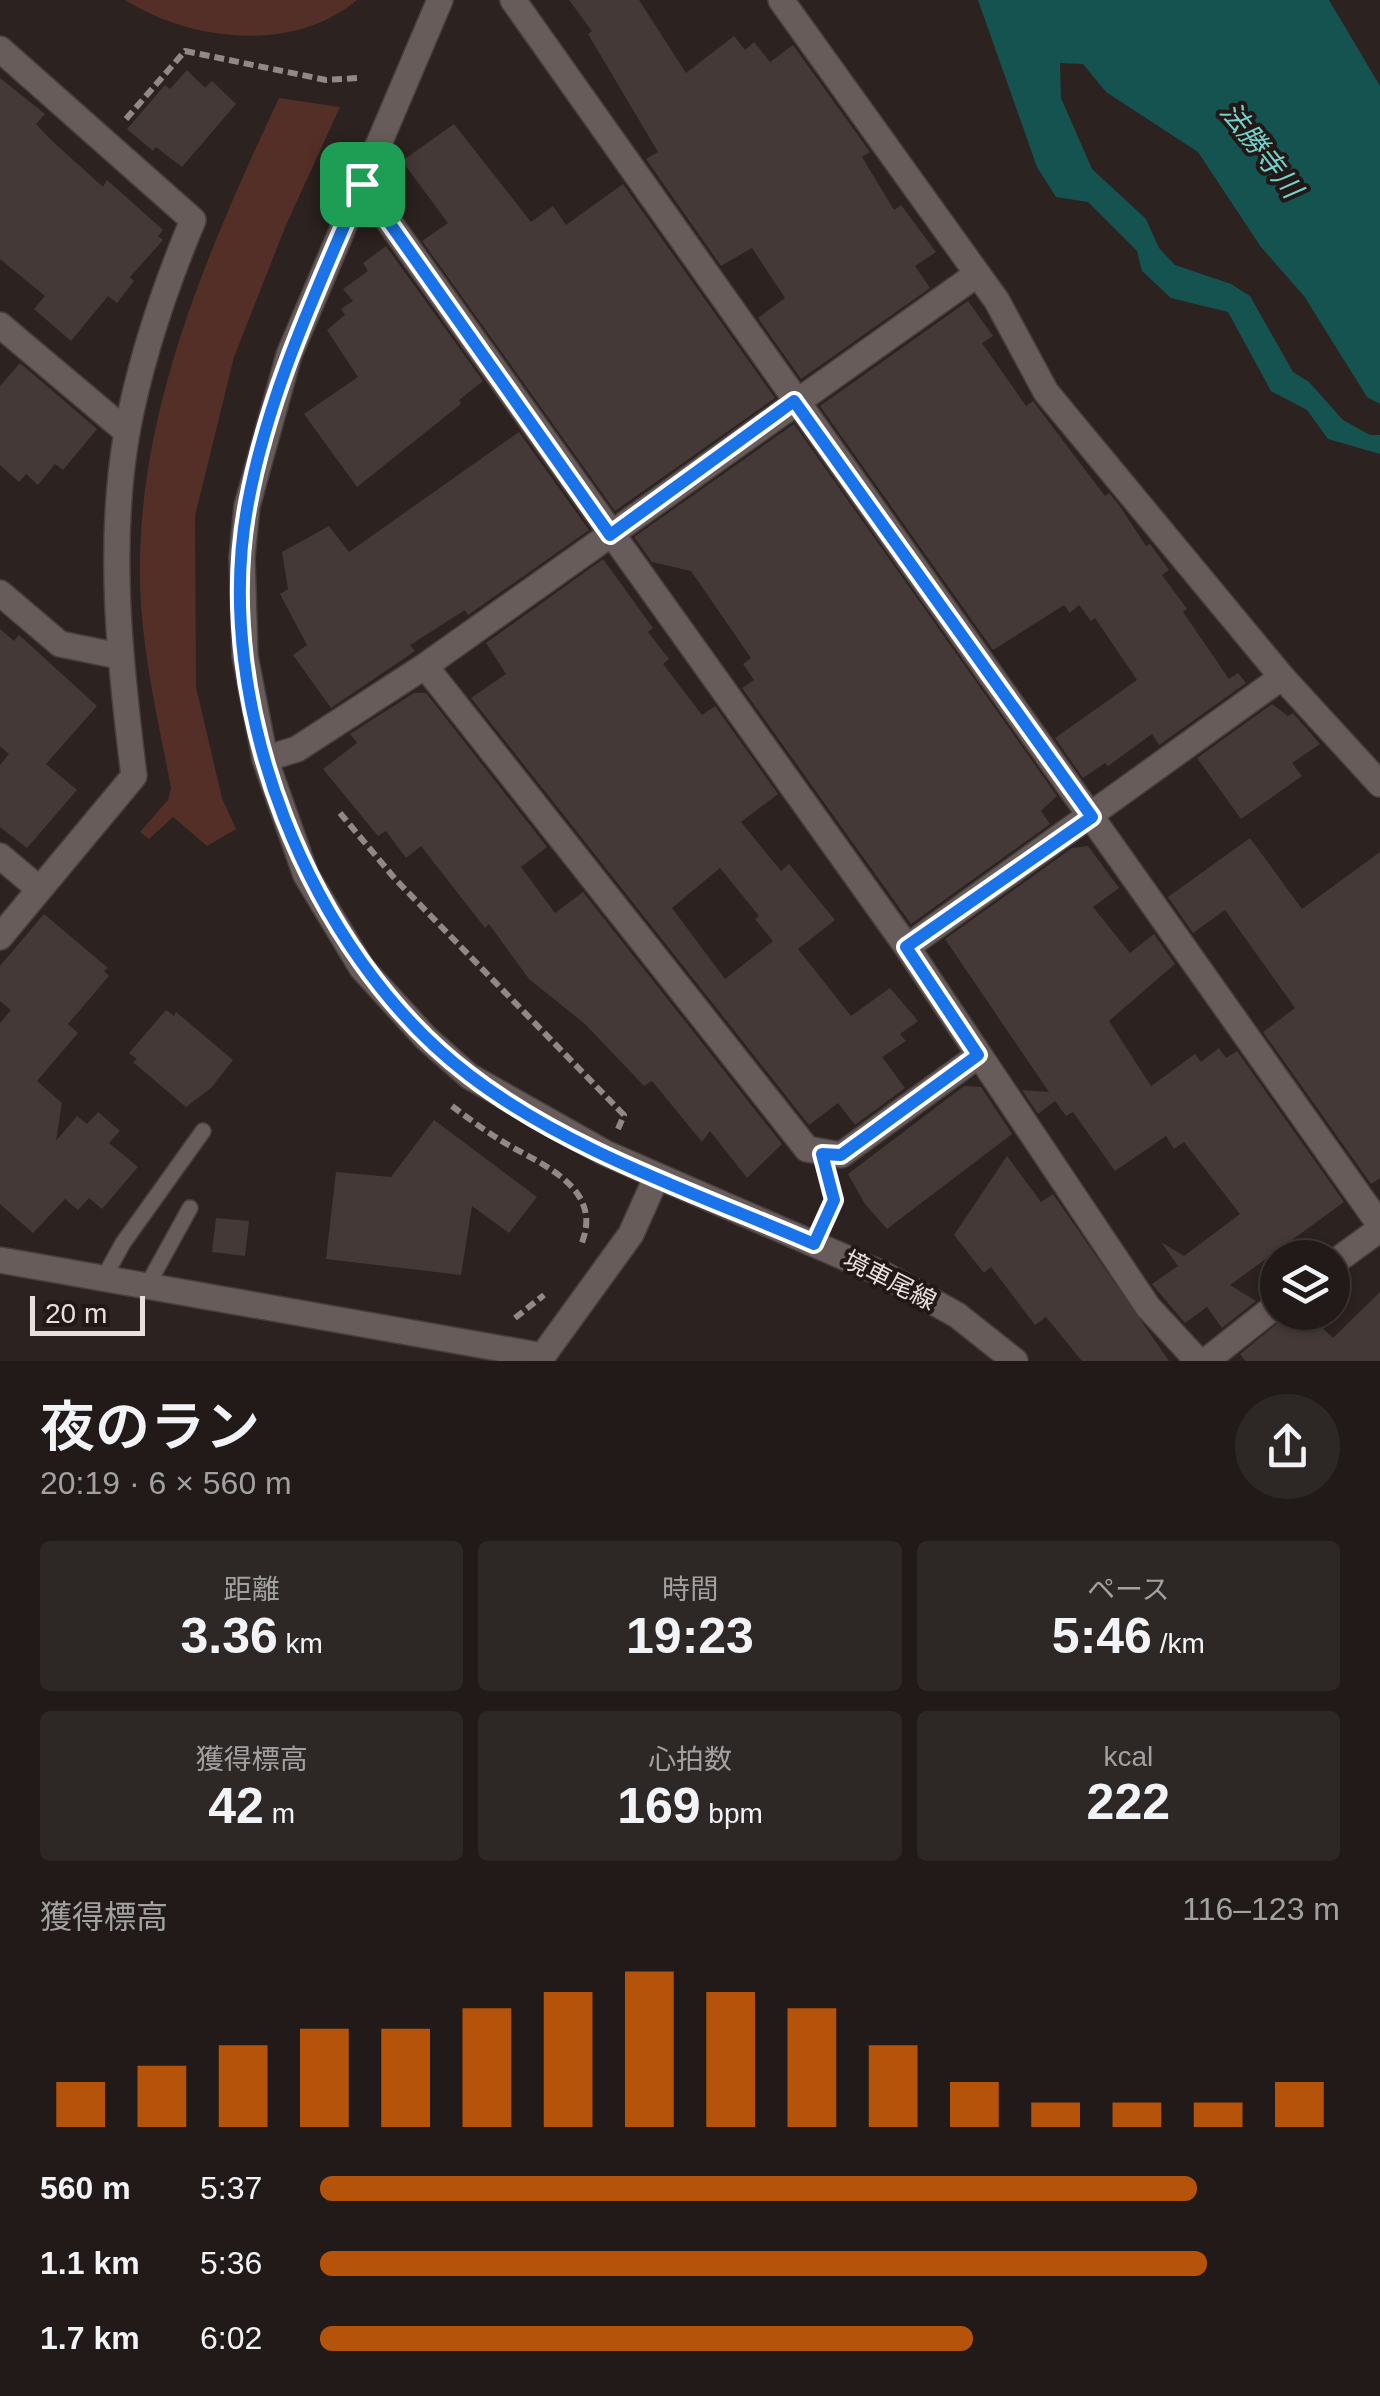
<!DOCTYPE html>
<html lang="ja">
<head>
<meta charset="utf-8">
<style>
  body { margin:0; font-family:Arial,"Noto Sans JP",sans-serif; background:#2d2725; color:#f1f3f6; height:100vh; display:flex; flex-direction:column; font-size:38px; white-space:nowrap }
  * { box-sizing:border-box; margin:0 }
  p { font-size:32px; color:#a2a1a2 }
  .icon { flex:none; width:55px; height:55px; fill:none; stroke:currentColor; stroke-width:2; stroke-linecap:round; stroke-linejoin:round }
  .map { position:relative; height:1361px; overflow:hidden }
  .details { display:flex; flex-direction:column; background:#211a18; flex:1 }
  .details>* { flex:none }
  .buttons { position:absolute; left:1260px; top:1240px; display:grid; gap:20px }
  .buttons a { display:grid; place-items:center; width:90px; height:90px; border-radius:50%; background:#211a18; box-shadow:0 2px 8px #0004,0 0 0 2px #3e3837; font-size:50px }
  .scale { position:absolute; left:30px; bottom:25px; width:115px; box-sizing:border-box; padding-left:10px; border:5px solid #e7e0df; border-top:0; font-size:28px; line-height:35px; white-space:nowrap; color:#e7e0df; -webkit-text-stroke:8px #221917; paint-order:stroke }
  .pin { position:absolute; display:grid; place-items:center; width:85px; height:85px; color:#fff; margin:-42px; border-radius:20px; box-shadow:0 5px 15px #0006 }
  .round { display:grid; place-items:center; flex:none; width:105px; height:105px; border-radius:52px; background:#2d2725 }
  .summary { display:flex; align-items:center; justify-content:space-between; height:170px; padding:0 40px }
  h1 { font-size:55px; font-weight:600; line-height:75px }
  .figures { display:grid; grid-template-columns:repeat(3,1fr); gap:15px; height:170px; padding:10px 40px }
  .figures div { display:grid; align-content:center; border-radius:10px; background:#2d2725; text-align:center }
  .figures b { font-size:50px; font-weight:600 }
  .figures small { font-size:28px; font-weight:400 }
  .figures p { font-size:28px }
  .chart { height:280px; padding:20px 40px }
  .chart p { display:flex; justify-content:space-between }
  .chart svg { width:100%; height:180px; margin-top:10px; stroke:#b45309; stroke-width:6 }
  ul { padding:0 40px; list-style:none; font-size:32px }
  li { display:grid; grid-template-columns:160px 120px 1fr; align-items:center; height:75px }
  li i { height:25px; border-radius:12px; background:#b45309 }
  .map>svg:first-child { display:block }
  .green { fill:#542f27 }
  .water { fill:#155350 }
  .building { fill:#443937; fill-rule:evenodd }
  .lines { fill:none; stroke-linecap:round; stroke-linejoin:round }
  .service-casing { stroke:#473e3d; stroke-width:18 }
  .minor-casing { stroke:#473e3d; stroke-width:28 }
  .tertiary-casing { stroke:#473e3d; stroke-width:28 }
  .secondary-casing { stroke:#473e3d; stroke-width:28 }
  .path { stroke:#918987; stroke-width:6; stroke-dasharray:10 5; stroke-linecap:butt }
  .service { stroke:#675c59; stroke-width:15 }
  .minor { stroke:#675c59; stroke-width:25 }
  .tertiary { stroke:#675c59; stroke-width:25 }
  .secondary { stroke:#675c59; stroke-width:25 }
  .route-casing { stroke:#fff; stroke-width:20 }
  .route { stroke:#1a73e8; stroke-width:12 }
  .labels { text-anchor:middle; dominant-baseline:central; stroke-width:8; stroke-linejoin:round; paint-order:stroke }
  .street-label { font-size:25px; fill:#e7e0df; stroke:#221917 }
  .water-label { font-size:28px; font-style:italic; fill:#72d1cc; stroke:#221917 }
</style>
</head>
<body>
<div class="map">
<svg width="1380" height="1361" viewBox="0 0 1380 1361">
  <rect width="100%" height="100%" fill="#2c2220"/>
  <g class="green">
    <path d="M125,0H357C294,53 192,42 125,0Z"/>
    <path d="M279,98L340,107L286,225L234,357L195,516L196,687L222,798L236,829L207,846L173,817L149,839L140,832L168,800L171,788C158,720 142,653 140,584C136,413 208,250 279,98Z"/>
  </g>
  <path class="water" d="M978,0H1329L1380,86V404L1367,397L1304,296L1261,247L1198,152L1106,92L1083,64L1060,63L1061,98L1092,169L1146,219L1159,248L1175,265L1231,284L1250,296L1293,372L1309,382L1343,420L1370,435H1380V454L1328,439L1307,410L1271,391L1228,312L1171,298L1142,271L1137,251L1088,202L1056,197L1037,167Z"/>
  <g class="building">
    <path d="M569,0H639L686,73L734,36L745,50L754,42L770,62L793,45L870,152L862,157L894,210L901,205L936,252L915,266L930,288L801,379L758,318L785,298L752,248L721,266L646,159L658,152L588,34L592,31Z"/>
    <path d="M187,70L205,88L212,81L236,104L182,167L156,147L153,151L127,129L165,85L170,89Z"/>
    <path d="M0,78L45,114L36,124L51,140L103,187L107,180L163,230L158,236L163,240L130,277L134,281L117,303L108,296L71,341L34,309L45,296L0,259Z"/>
    <path d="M454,124L531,222L553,206L566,225L623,184L775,398L615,511L422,241L448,223L402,161Z"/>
    <path d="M386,246L483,381L459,400L461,404L357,487L304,414L358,377L327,330L345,315L341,309L353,301L343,289L368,271L363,263Z"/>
    <path d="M968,301L993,336L982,343L1026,406L1033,401L1105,496L1109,493L1119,505L1146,546L1150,544L1169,570L1162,575L1187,609L1183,612L1229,679L1238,673L1246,683L1159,745L1152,734L1108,766L1105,763L1083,778L1055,738L1137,680L1095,618L1091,621L1079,605L1070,613L1064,605L993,650L820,406Z"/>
    <path d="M20,363L97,429L63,470L55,464L38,485L26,474L19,482L0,465V386Z"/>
    <path d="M794,424L1057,796L1041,811L1050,824L911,924L742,688L754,680L743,664L751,658L691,571L652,562L634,537Z"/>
    <path d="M519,432L589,530L468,615L465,610L410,645L415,651L331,708L293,655L307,645L280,594L288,589L282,552L329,526L349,552Z"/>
    <path d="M603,559L653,628L648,632L669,659L663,664L702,715L715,706L778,794L741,822L781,871L789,864L835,920L798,949L851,1016L890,988L918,1021L900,1034L906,1041L882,1057L905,1088L855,1125L838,1103L809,1125L471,698L506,674L486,643ZM720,868L759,916L755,919L773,941L725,979L672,908Z"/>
    <path d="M0,629L14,641L19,635L97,706L46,764L77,790L27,848L0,827V765L9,754L0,746Z"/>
    <path d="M414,693H426L547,847L521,867L555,913L583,892L782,1144L747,1178L710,1131L702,1142L652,1081L644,1086L585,1024L529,979L489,924L485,928L421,846L406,858L386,831L378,836L323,769L357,743L350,734Z"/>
    <path d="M1272,704L1288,716L1293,713L1320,744L1292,763L1302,776L1241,819L1197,758Z"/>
    <path d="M1250,838L1302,909L1380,852V1178L1371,1184L1263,1032L1295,1008L1225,910L1193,933L1168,897Z"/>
    <path d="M1088,846L1119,888L1093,907L1130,953L1154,934L1175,964L1109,1021L1151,1086L1195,1054L1201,1062L1219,1048L1226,1058L1237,1051L1344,1202L1230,1285L1256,1301L1222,1328L1207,1307L1185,1323L1152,1284L1178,1266L1161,1242L1184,1256L1240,1214L1184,1142L1174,1149L1166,1136L1115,1171L1073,1112L1066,1116L1055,1101L1038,1114L1022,1090L1049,1092L945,939L1072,848Z"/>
    <path d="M44,914L108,968L104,971L109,976L68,1024L78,1033L37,1081L62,1103L56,1141L77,1116L87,1124L98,1112L120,1131L109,1143L138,1167L102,1209L89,1198L78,1210L65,1199L33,1233L0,1204V1023L11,1010L0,1001V966Z"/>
    <path d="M166,1010L174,1016L176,1012L233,1060L211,1088L186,1107L133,1062L137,1059L129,1053Z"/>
    <path d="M964,1086L981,1087L1012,1134L887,1229L865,1204L848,1174Z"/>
    <path d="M434,1120L537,1197L509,1233L472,1206L461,1275L326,1259L336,1172L391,1177Z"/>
    <path d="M1007,1156L1041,1202L1053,1194L1169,1361H1082L1046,1317L1035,1325L991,1267L984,1273L954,1235Z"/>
    <path d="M216,1218L249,1221L245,1256L212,1252Z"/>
    <path d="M1380,1292V1361H1245L1240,1354L1291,1312H1305L1333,1338Z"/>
  </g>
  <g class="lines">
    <defs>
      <g id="service">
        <path d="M103,1279L123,1243L203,1131"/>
        <path d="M147,1286L190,1208"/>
      </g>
      <g id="minor">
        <path d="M513,0L1380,1225"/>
        <path d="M781,0L997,301L1046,392L1282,677L1380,784"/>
        <path d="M0,49L193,220C165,287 140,361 127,432C107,546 120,663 134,776L0,937"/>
        <path d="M362,184L907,947L1148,1307L1198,1361"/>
        <path d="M0,325L127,432"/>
        <path d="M0,593L60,644L119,656"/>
        <path d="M425,666L807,1149L841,1155L979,1055"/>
        <path d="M265,759L297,749L425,666L976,275"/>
        <path d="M0,856L38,888"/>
        <path d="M907,947L1282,677"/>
        <path d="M1332,1264L1380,1229"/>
        <path d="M1206,1361L1278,1304"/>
      </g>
      <g id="tertiary">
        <path d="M0,1260L543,1356"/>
        <path d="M539,1361L631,1234L657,1176"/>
      </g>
      <path id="secondary" d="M440,0L289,355L247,506L242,557L245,656L265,759L306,875L362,968L426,1038L469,1076L605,1153L883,1274L957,1315L1015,1361"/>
    </defs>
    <use href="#service" class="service-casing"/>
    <use href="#minor" class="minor-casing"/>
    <use href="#tertiary" class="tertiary-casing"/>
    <use href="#secondary" class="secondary-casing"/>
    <g class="path">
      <path d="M126,119L185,51L326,80L357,78"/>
      <path d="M340,813L396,880L624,1115L618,1129"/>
      <path d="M452,1106C469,1119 487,1132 505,1143C542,1165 605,1188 581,1245"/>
      <path d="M825,1219L834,1200L830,1184"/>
      <path d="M515,1318L544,1295"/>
    </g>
    <use href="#service" class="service"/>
    <use href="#minor" class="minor"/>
    <use href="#tertiary" class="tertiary"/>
    <use href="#secondary" class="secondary"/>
  </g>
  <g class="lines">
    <defs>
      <path id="route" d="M362,184L610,535L794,401L1092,817L906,947L978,1055L841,1155L822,1154L834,1200L814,1244C699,1194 569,1152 469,1075C309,953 210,702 248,503C269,390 318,288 362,184Z"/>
    </defs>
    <use href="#route" class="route-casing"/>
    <use href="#route" class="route"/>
  </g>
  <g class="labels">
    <g class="street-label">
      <text transform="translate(890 1280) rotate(27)">境車尾線</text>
    </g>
    <g class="water-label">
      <text transform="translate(1261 150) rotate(52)">法勝寺川</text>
    </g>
  </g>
</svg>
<div class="buttons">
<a><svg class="icon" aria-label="layers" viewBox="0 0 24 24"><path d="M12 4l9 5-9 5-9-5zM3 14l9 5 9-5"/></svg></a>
</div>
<div class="scale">20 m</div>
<div class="pin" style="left:362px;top:184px;background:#1e9e55"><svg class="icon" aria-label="arrive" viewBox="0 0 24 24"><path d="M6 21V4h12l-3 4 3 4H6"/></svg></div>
</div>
<section class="details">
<div class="summary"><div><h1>夜のラン</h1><p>20:19 · 6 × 560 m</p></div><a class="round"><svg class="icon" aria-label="share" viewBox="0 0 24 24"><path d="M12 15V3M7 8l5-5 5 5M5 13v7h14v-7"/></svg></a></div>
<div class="figures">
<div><p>距離</p><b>3.36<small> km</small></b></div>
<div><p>時間</p><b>19:23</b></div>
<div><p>ペース</p><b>5:46<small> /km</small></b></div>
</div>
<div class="figures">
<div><p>獲得標高</p><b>42<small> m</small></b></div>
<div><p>心拍数</p><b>169<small> bpm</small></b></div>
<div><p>kcal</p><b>222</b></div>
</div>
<div class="chart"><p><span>獲得標高</span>116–123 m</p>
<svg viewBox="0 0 160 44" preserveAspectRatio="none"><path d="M5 44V33M15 44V29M25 44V24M35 44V20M45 44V20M55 44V15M65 44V11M75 44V6M85 44V11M95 44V15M105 44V24M115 44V33M125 44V38M135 44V38M145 44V38M155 44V33"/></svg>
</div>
<ul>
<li><b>560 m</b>5:37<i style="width:86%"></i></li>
<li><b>1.1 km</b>5:36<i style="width:87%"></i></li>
<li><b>1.7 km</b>6:02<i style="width:64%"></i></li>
</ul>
</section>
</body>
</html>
